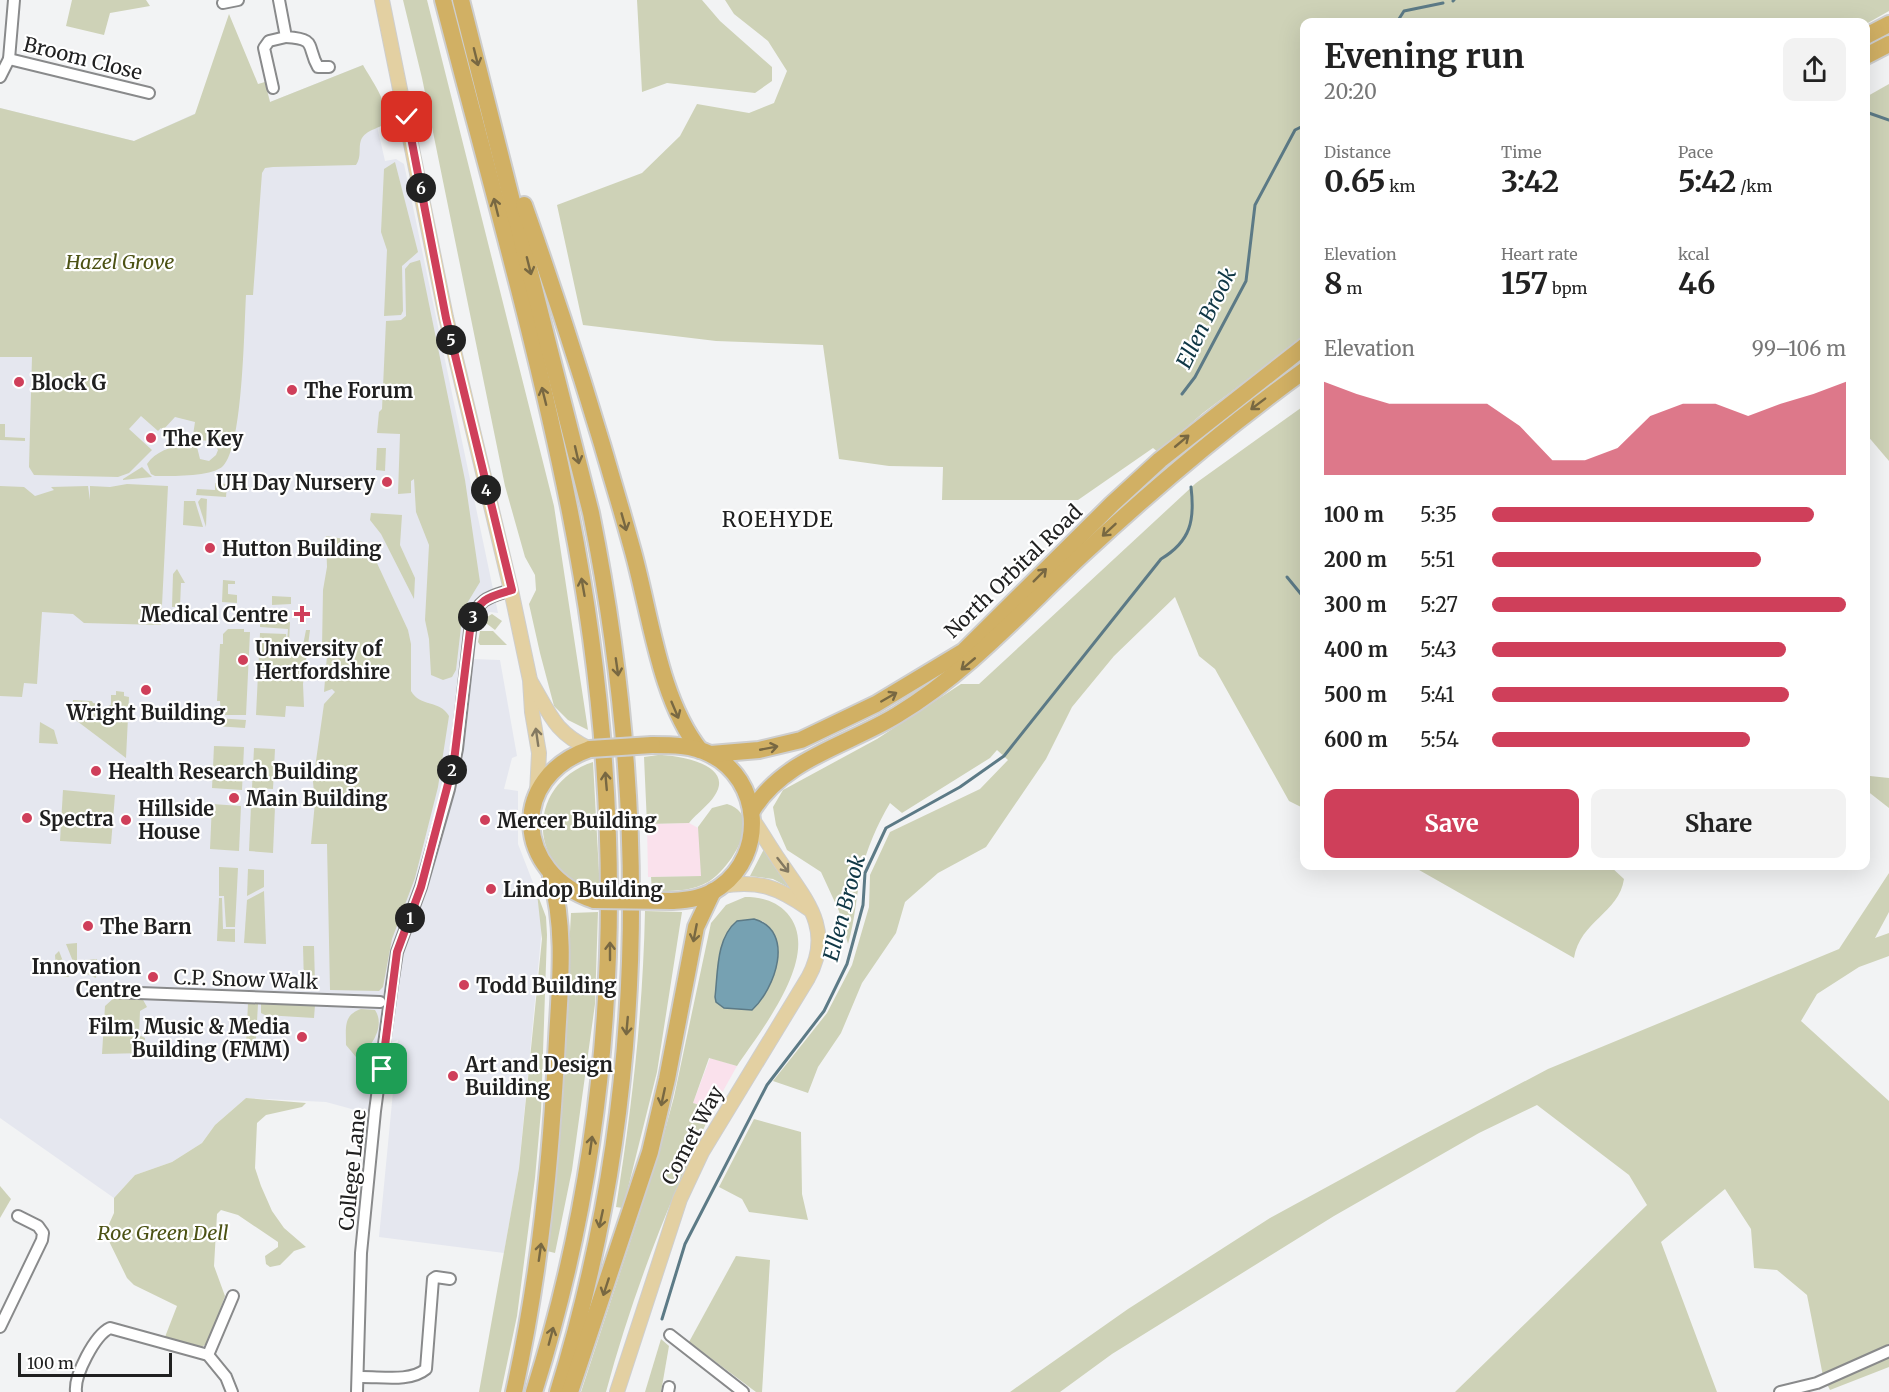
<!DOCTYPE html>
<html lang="en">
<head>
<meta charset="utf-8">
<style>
  body { margin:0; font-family:Merriweather,serif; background:#f2f2f2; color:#222; height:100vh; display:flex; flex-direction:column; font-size:22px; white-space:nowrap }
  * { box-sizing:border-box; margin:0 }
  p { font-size:20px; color:#767676 }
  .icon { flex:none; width:33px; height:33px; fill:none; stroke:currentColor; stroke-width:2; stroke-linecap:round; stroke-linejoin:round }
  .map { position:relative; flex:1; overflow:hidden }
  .drawer { position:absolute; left:1300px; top:18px; width:570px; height:852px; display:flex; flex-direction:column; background:#fff; border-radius:12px; box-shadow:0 6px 24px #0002 }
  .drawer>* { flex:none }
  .scale { position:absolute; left:18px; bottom:15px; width:154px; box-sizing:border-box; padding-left:6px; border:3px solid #202020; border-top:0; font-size:16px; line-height:21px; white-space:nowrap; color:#202020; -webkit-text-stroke:4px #fff; paint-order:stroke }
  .pin { position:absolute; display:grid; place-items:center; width:51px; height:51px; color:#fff; margin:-26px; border-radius:12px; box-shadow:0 3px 9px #0006 }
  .km { position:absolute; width:30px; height:30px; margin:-15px; border-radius:50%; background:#222; color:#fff; font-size:16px; line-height:30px; text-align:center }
  .round { display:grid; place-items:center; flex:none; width:63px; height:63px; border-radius:12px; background:#f2f2f2 }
  .summary { display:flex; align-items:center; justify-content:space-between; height:102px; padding:0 24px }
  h1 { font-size:33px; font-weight:700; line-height:45px }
  .metrics { display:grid; grid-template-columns:repeat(3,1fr); gap:9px; height:102px; padding:6px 24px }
  .metrics div { display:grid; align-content:center }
  .metrics b { font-size:30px; font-weight:700 }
  .metrics small { font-size:16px; font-weight:400 }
  .metrics p { font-size:16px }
  .chart { height:168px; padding:12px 24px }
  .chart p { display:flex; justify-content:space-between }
  .chart svg { width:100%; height:108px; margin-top:6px; fill:#cf3f5a; opacity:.7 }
  .button { display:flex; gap:12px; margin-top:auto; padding:12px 24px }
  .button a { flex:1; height:69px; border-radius:12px; background:#cf3f5a; color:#fff; font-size:24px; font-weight:700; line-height:69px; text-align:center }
  .button a+a { background:#f2f2f2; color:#222 }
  ul { padding:0 24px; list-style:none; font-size:20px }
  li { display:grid; grid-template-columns:96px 72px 1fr; align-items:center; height:45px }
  li i { height:15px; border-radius:8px; background:#cf3f5a }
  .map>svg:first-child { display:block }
  .built { fill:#e5e7ef }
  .industrial { fill:#fae1ec }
  .green { fill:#ced2b7; fill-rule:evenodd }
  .water { fill:#76a1b2; stroke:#5c7a86; stroke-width:1.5 }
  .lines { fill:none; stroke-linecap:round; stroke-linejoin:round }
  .stream { stroke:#5c7a86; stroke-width:3 }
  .minor-casing { stroke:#898a8b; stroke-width:14 }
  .major-casing { stroke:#cecece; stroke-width:16 }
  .highway-casing { stroke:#cecece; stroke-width:20 }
  .minor { stroke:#fff; stroke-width:10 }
  .major { stroke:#e3d0a2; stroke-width:14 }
  .highway { stroke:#d1b064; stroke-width:16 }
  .highway-bridge-casing { stroke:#cecece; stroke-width:20; stroke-linecap:butt }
  .highway-bridge { stroke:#d1b064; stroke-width:16 }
  .oneway { stroke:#786842 }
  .oneway2 { stroke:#827861 }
  .route-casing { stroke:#fff; stroke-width:12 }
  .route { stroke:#cf3f5a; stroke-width:8 }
  .poi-dot { fill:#cf3f5a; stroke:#fff; stroke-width:2 }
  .labels { text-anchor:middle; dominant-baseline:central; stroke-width:4.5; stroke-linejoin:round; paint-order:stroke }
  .street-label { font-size:20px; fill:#202020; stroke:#fff }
  .park-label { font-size:20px; font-style:italic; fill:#4c5214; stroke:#fff }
  .poi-label { font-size:20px; font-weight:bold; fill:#202020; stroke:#fff; text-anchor:start }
  .water-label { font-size:21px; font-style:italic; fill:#0f3745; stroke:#fff }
  .neighbourhood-label { font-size:21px; letter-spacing:1.5px; fill:#202020; stroke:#fff }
</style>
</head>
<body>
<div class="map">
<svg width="1889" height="1392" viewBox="0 0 1889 1392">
  <rect width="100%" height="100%" fill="#f2f3f4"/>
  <path class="built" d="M363,65L385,161L396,159L404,164L498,613L490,612L480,617L473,659L500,660L517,756L512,758L504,789L518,791V844L537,893L542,927L519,1168L504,1253L379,1237L398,1040L389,1044L370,1114L326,1102L246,1098L215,1125L202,1143L172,1162L135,1175L114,1198L0,1118V108L134,141L265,82L270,102Z"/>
  <g class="industrial">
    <path d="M689,823L700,829L701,876L648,877L647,824Z"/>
    <path d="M710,1058L737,1066L713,1109L693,1103Z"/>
  </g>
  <g class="green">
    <path d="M72,0H146L150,6L110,13L104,35L66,26Z"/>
    <path d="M403,0H427L554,506L588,730L568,720L554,706L540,653L529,604L536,590L535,575L525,557L505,486L422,78Z"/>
    <path d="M637,0H702L720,21L772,67V81L755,93L667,83L642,92Z"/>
    <path d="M725,0H1889V11L1866,24L1305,22V336L1203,413L1158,452L1153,448L1078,500H942L943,467L889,466L839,459L823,345L716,341L583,325L557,205L642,173L680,136L697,104L749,113L774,103L787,71L768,41L734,14Z"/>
    <path d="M229,14L258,84L265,82L270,102L363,65C372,81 389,104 387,122C380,129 366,129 361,140C358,149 362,156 356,165L273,167L265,168L262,173L253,295H246C244,328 243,447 223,466C212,477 171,476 155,476L151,474L147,464C157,449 180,443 197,447L200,459L209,461L216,455L218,450L212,441L196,440L197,436L193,435L195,422L175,417L163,430L161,428L158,431L141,416L129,429L152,450L129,473L118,477L34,475L29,467L32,357H0V108L134,141L195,114Z"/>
    <path d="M1889,84V461L1866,434V97Z"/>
    <path d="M395,162L418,252L402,266L403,311L401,315L384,316L387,250L381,232L384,169Z"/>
    <path d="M420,260L465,480L480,582L463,610L456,670L452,677L443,680L431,675L429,639L425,620L429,545L416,512L414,479L411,481V493L398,494L400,434L377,433L379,412L382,409L386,321L401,320L406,316L405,269L410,263Z"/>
    <path d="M1305,405V809L1289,801L1215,669L1199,656L1175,597L1114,656L1072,707L1046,759L986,847L938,873L905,902L896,933L862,983L841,1033L818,1067L808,1093L773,1081L827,1013L852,965L869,907L870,875L890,832L980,789L1008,760L997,750L990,758L902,813L890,803C877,825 867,848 861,873C856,897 855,921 848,944L839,911L821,872L787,850L776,825L773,807L783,790L877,739L961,684H979L1196,483Z"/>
    <path d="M0,424H5V437L25,438V441L0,440Z"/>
    <path d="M377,448H386L385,471L376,470Z"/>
    <path d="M142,467L152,477L123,480V479Z"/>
    <path d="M215,483L227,484L226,497L196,495L197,489L215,490Z"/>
    <path d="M127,484L168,486L161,625L84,623L73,614L42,612L37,684L24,683L22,697L0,696V486L24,487L35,496L54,490L51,487L88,486L90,500V486L110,487Z"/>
    <path d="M201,498L207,499L206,527L198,502Z"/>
    <path d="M184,501H195L203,527L183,525Z"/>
    <path d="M371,513L402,515L400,545L415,578L414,599L381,534L370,520Z"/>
    <path d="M326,536L363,542L370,548L408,630L411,644V691C420,707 440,700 449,716L438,787L415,878L392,939L383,987L379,991L330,990L327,844H311L315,802L313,782L324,704L335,692L332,689L324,692L327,655L337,656L338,650L322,648L323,590L327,567Z"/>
    <path d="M177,569L185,583H181L180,607H172L173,574Z"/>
    <path d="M223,580L235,581V584H228V594L237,595V603L222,602Z"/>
    <path d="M272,596L291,597V604L272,605Z"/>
    <path d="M492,614L502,621L495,630L482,620Z"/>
    <path d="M266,621L290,622L289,643H293V649L302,650L306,630H310L303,684L304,707L286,706L285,717L256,715L260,633L286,634L287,642L288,629L260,627V624H266Z"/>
    <path d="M228,629H244V632H250L246,715H221L220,701H217L220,644H223V634Z"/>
    <path d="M480,631H493L507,645H480L478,642Z"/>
    <path d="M116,691L124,692V696L129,697L126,758L73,718L111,705V695H116Z"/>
    <path d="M73,700L92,701L93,703L102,704L72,715Z"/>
    <path d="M216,718L246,720L245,728L215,726Z"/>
    <path d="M40,722L54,730L58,744L39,743Z"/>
    <path d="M214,746L244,747L242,790L212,788Z"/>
    <path d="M254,748L275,749L273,789L252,788Z"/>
    <path d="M658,755C677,755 735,764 715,795C709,805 697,813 689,823L647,824L644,757Z"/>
    <path d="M593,762L600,891C527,876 523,785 593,762Z"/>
    <path d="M1866,771L1870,776L1889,778V808L1866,790Z"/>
    <path d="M63,790L115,795L111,844L60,841Z"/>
    <path d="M212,804L241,806L239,851L210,849Z"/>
    <path d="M727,804C766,815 729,870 708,882C690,892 671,891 652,891L651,877L701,876L698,827L712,808Z"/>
    <path d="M251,806L275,807L273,853L249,851Z"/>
    <path d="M764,849L790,888L773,879L750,876Z"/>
    <path d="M1412,866H1610L1624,879C1619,913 1580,921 1574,958Z"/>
    <path d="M219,867L238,868L235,927H226L224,896H219Z"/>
    <path d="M248,869L264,870V887L247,896Z"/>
    <path d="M1889,873V912L1875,938L1889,933V956L1859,967L1817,994L1801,1021L1889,1101V1367L1830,1390L1823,1376L1807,1295L1777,1270L1754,1268L1751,1229L1725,1189L1661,1242L1717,1392H1455L1647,1205L1629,1175L1537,1105L1479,1133L1334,1216L1112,1354L1060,1392H1010L1128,1309L1270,1218L1415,1139L1548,1069L1839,949Z"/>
    <path d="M264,891L266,944L244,943L247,900Z"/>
    <path d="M537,893L546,917L547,935L541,1111L535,1178L517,1316L501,1392H479L519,1168L542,939Z"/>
    <path d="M745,897C762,897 776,901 787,913C824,954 760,1031 737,1066L709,1058L693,1103L713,1109C669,1200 632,1295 606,1392H581L656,1163L674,1097L711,923L726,905ZM762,921C792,940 773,990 752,1010L720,1006Z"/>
    <path d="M219,898H222L223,929H235V942L217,941Z"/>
    <path d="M645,911L682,912L657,1072L623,1208L616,1207C632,1108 643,1011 645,911Z"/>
    <path d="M598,912L595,1004L572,1170L555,1253L547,1251L558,1155L571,913Z"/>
    <path d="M77,943V961L97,959L96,978L76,969L66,944Z"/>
    <path d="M303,946H314L315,984L304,985Z"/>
    <path d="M59,951L69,977L61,976L56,968L55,955Z"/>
    <path d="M115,997L142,998L147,1007L140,1011L139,1035L145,1038L144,1053L102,1054L105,1006Z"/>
    <path d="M248,1003L258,1004L255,1055L252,1057H239V1045H246Z"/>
    <path d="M261,1004L315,1005L314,1018L265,1015L261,1013Z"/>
    <path d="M361,1009L375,1010C386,1026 371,1050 356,1057L346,1045C346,1028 343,1015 361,1009Z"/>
    <path d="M246,1098L306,1103L302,1107L266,1115L257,1123L255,1168L261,1186L272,1211L284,1228L306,1247L294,1251L280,1265L270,1267L266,1264L265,1256L278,1247V1242L238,1215L221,1210L217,1214L214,1266L225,1296L208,1343L200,1348L165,1337L177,1306L134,1285L127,1278L105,1233L114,1213V1198L135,1175L172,1162L202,1143L215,1125Z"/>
    <path d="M754,1119L801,1132L802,1194L808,1220L749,1212L742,1199L719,1187Z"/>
    <path d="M0,1186L11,1199L0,1218Z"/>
    <path d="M736,1256L770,1260L762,1392H756L689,1342Z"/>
    <path d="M661,1339L669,1346L661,1392H645Z"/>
  </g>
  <path class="water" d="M754,919C796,931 775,989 752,1010L724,1008L716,1002L715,997C718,972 716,938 737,921Z"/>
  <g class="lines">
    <g class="stream">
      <path d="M1453,1L1454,0"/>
      <path d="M1397,22L1404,11L1443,3"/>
      <path d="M1866,112L1889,120"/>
      <path d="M1182,394L1195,377L1246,281L1255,205L1295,130L1305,125"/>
      <path d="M1287,577L1305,599"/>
      <path d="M662,1319L685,1244L767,1085L824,1011L847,964L863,905L865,873L886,828L960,787L1004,756L1161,559C1191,541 1195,520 1191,487"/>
    </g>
    <defs>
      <g id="minor">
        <path d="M279,0L286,37C318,39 306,46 318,67H329"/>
        <path d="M223,3L238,0"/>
        <path d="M9,59L149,93"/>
        <path d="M0,77L9,59L14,0"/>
        <path d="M273,88L264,48L269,41L286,37"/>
        <path d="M112,992L380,1002"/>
        <path d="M0,1327L42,1240L43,1233L38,1226L18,1216"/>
        <path d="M670,1335L743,1392"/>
        <path d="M208,1355L233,1296"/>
        <path d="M358,1377C379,1376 409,1383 426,1369L433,1279L436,1277L450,1279"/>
        <path d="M76,1392C74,1375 95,1335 110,1328L208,1355L226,1377L232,1392"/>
        <path d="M357,1392L361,1253L375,1111L392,985L397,952L421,887L449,789L457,749L471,622C479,598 489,597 511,590"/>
        <path d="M668,1392L669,1387"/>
        <path d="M1780,1392L1817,1383L1889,1351"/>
      </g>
      <g id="major">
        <path d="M382,0L446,317L511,590L530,680L532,712L539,753L537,793"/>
        <path d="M531,682C550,714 554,732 590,749"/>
        <path d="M721,886C759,880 778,887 809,909"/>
        <path d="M617,1392L680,1199L702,1152L808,978C835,929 805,899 779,860C770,847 762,833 753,820"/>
      </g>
      <g id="highway">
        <path d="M443,0C487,170 536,340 570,512C628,806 625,1104 534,1392"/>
        <path d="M461,0L591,513C650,806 647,1104 558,1392"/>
        <path d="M1866,36L1889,24"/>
        <path d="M1866,56L1889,44"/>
        <path d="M524,205C564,318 600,433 632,548C650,611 659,699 700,750"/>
        <path d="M652,745C672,745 692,745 710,754C762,780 766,854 720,887C705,898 689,900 672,901"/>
        <path d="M590,749C508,777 514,873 594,900"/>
        <path d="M711,754L759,750L801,740L876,704L964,651L1112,504L1160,460L1305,346"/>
        <path d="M752,811C783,759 848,745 897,715C968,672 1022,611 1082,555C1153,489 1226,427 1305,370"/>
        <path d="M514,1392C540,1274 551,1160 557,1039C560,983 566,930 551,876"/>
        <path d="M570,1392L650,1152L667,1079L696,927L713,891"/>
      </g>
    </defs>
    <use href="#minor" class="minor-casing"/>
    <use href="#major" class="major-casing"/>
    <use href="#highway" class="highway-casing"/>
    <use href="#minor" class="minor"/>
    <use href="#major" class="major"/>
    <use href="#highway" class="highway"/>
    <defs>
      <g id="highway-bridge">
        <path d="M590,749L652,745"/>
        <path d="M594,900L672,901"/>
      </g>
    </defs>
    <use href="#highway-bridge" class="highway-bridge-casing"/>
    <use href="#highway-bridge" class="highway-bridge"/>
  </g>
  <defs><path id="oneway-shaft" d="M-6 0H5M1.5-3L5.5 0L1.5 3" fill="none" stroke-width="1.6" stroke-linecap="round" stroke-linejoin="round" transform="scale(1.5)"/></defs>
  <g class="oneway">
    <use href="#oneway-shaft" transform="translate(476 57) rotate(76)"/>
    <use href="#oneway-shaft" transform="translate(496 207) rotate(-104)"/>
    <use href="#oneway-shaft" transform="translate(529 266) rotate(76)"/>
    <use href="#oneway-shaft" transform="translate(544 396) rotate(-104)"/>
    <use href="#oneway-shaft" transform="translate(1258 404) rotate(143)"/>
    <use href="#oneway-shaft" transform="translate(1182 441) rotate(-40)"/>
    <use href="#oneway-shaft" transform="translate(577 455) rotate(77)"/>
    <use href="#oneway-shaft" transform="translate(624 522) rotate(74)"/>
    <use href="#oneway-shaft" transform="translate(1109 530) rotate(137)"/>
    <use href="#oneway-shaft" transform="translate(1040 575) rotate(-45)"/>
    <use href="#oneway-shaft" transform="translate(583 587) rotate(-100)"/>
    <use href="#oneway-shaft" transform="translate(968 664) rotate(140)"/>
    <use href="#oneway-shaft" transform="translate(617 667) rotate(82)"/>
    <use href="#oneway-shaft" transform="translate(889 697) rotate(-30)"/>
    <use href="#oneway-shaft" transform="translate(675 710) rotate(67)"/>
    <use href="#oneway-shaft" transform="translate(769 748) rotate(-11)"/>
    <use href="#oneway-shaft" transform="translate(606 781) rotate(-95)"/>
    <use href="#oneway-shaft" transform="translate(695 933) rotate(101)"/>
    <use href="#oneway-shaft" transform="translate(610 951) rotate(-90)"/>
    <use href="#oneway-shaft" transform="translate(627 1026) rotate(95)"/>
    <use href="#oneway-shaft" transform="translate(663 1097) rotate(102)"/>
    <use href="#oneway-shaft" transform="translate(591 1145) rotate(-82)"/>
    <use href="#oneway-shaft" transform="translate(601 1219) rotate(102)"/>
    <use href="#oneway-shaft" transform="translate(540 1252) rotate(-82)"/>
    <use href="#oneway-shaft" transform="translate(606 1287) rotate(108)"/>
    <use href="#oneway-shaft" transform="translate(551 1336) rotate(-75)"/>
  </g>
  <g class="oneway2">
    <use href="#oneway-shaft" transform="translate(537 737) rotate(-98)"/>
    <use href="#oneway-shaft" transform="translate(783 865) rotate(52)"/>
  </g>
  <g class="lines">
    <defs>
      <path id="route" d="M382,1069L397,952L421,887L454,761L471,622C479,598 489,597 512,590L446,318L407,117"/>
    </defs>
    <use href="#route" class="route-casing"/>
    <use href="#route" class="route"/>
  </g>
  <g class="poi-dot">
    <circle cx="19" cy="382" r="6"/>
    <circle cx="292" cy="390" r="6"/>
    <circle cx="151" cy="438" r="6"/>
    <circle cx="387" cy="482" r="6"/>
    <circle cx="210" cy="548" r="6"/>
    <path d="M299 605h6v6h6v6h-6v6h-6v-6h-6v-6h6z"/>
    <circle cx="243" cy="660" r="6"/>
    <circle cx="146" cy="690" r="6"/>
    <circle cx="96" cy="771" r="6"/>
    <circle cx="234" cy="798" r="6"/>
    <circle cx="27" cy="818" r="6"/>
    <circle cx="126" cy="820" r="6"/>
    <circle cx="485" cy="820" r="6"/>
    <circle cx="491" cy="889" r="6"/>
    <circle cx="88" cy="926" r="6"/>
    <circle cx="153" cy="977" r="6"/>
    <circle cx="464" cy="985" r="6"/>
    <circle cx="302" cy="1037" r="6"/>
    <circle cx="453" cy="1076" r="6"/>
  </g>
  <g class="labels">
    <g class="street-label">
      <text transform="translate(83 58) rotate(14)">Broom Close</text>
      <text transform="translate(1013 571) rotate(-44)">North Orbital Road</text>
      <text transform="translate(246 979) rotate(2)">C.P. Snow Walk</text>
      <text transform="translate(692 1135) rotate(-62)">Comet Way</text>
      <text transform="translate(352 1170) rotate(-84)">College Lane</text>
    </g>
    <g class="park-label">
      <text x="120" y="261">Hazel Grove</text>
      <text x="163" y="1232">Roe Green Dell</text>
    </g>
    <g class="poi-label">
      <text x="31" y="382">Block G</text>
      <text x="304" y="390">The Forum</text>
      <text x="163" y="438">The Key</text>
      <text x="375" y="482" text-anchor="end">UH Day Nursery</text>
      <text x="222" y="548">Hutton Building</text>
      <text x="288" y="614" text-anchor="end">Medical Centre</text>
      <text x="255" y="648">University of<tspan x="255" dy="23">Hertfordshire</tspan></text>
      <text x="146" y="712" text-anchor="middle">Wright Building</text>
      <text x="108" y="771">Health Research Building</text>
      <text x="246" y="798">Main Building</text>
      <text x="138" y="808">Hillside<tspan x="138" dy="23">House</tspan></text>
      <text x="39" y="818">Spectra</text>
      <text x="497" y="820">Mercer Building</text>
      <text x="503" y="889">Lindop Building</text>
      <text x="100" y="926">The Barn</text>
      <text x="141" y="966" text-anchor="end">Innovation<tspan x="141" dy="23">Centre</tspan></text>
      <text x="476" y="985">Todd Building</text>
      <text x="290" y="1026" text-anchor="end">Film, Music &amp; Media<tspan x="290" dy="23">Building (FMM)</tspan></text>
      <text x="465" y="1064">Art and Design<tspan x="465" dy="23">Building</tspan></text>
    </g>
    <g class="water-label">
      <text transform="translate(1206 318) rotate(-64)">Ellen Brook</text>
      <text transform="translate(844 908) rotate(-75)">Ellen Brook</text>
    </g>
    <g class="neighbourhood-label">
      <text x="778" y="519">ROEHYDE</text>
    </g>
  </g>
</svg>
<div class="scale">100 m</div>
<div class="pin" style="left:382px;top:1069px;background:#1e9e55"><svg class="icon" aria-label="arrive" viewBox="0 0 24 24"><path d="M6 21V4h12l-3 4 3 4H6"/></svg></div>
<div class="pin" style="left:407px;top:117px;background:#d93025"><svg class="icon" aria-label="check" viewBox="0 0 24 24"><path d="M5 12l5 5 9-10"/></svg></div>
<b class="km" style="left:410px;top:918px">1</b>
<b class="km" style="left:452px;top:770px">2</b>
<b class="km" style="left:473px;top:617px">3</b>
<b class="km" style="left:486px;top:490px">4</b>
<b class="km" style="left:451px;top:340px">5</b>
<b class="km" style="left:421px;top:188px">6</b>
<section class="drawer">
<div class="summary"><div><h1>Evening run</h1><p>20:20</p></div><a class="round"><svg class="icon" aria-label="share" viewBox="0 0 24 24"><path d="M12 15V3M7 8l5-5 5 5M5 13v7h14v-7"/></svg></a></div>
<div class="metrics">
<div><p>Distance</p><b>0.65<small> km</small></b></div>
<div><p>Time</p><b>3:42</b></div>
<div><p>Pace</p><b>5:42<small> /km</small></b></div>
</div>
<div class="metrics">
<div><p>Elevation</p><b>8<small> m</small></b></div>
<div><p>Heart rate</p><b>157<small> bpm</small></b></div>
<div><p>kcal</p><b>46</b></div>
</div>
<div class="chart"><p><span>Elevation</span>99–106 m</p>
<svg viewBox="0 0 160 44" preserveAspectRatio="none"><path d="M0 44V6L10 11L20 15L30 15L40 15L50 15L60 24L70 38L80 38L90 33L100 20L110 15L120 15L130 20L140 15L150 11L160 6V44z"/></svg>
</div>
<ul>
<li><b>100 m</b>5:35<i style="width:91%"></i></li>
<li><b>200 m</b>5:51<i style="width:76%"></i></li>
<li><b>300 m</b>5:27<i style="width:100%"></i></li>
<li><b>400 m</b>5:43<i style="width:83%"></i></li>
<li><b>500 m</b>5:41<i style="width:84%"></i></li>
<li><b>600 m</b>5:54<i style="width:73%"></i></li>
</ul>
<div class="button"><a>Save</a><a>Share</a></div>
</section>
</div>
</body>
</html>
